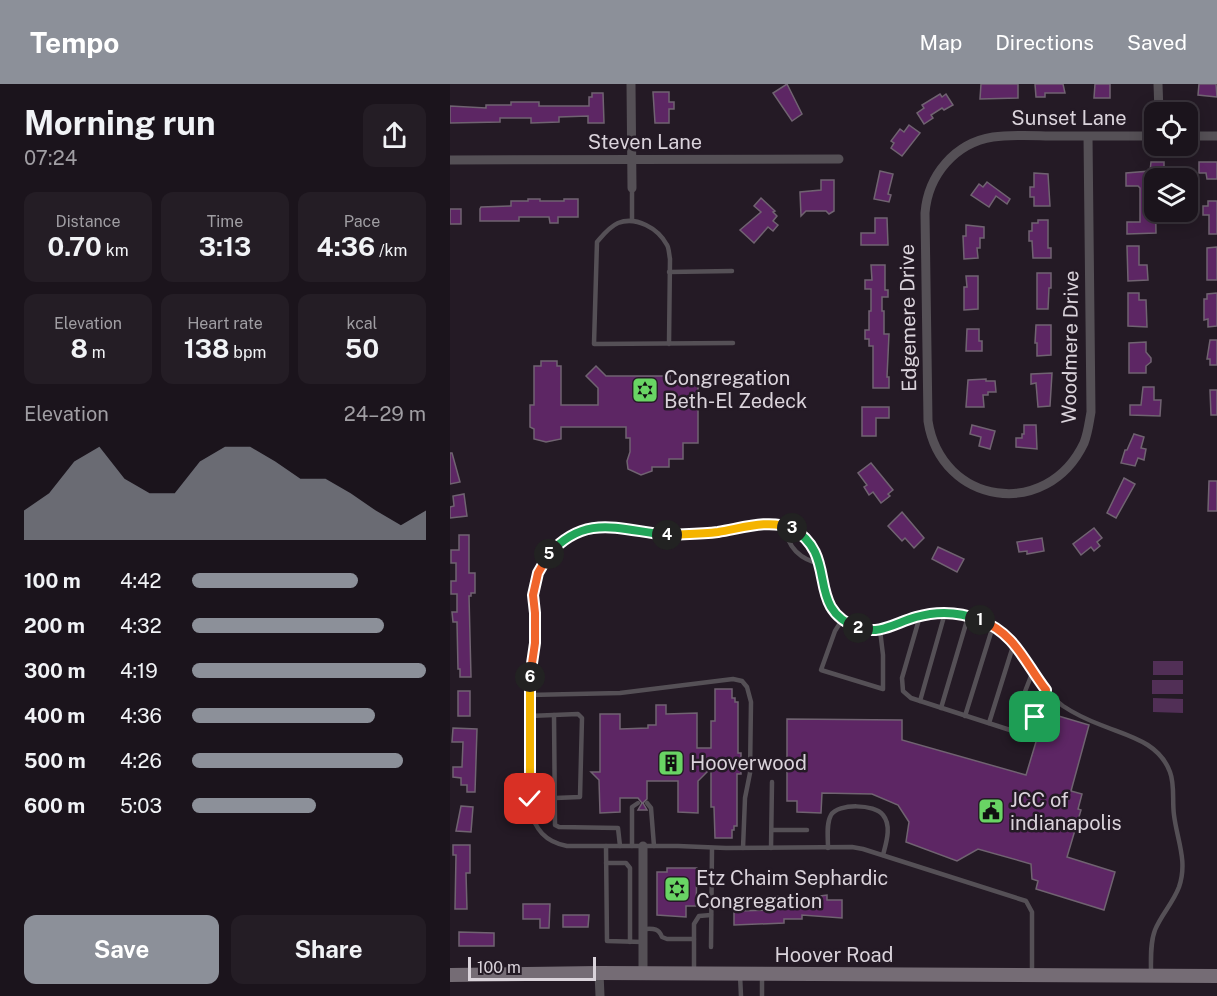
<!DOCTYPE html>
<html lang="en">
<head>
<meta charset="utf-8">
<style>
  body { margin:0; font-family:"Public Sans",sans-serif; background:#241d25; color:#f1f3f6; height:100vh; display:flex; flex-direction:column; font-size:22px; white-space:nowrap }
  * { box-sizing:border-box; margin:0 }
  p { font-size:20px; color:#a09ea3 }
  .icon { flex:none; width:33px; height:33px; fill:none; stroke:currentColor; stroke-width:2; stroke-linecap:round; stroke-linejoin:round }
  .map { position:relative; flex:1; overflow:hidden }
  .details { display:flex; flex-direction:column; background:#1b141c; width:450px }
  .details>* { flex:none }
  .fabs { position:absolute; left:694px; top:18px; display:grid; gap:12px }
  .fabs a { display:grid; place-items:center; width:54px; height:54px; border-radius:12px; background:#1b141c; box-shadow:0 3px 15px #0003,0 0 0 2px #39333b; font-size:30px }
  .scale { position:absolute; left:18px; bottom:15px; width:128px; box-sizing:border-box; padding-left:6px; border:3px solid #dad3db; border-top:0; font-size:16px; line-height:21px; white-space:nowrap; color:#dad3db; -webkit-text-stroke:4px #241a25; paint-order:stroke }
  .pin { position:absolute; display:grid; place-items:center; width:51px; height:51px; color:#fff; margin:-26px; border-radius:12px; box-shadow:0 3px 9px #0006 }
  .km { position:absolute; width:30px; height:30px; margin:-15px; border-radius:50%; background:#222; color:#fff; font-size:16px; line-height:30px; text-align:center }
  .round { display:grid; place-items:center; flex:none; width:63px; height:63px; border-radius:12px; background:#241d25 }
  .head { display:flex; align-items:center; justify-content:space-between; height:102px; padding:0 24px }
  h1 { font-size:33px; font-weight:700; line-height:45px }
  .stats { display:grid; grid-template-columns:repeat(3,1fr); gap:9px; height:102px; padding:6px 24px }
  .stats div { display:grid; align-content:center; border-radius:12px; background:#241d25; text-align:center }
  .stats b { font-size:26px; font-weight:700 }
  .stats small { font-size:16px; font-weight:400 }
  .stats p { font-size:16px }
  .chart { height:168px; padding:12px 24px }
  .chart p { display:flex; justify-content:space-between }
  .chart svg { width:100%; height:108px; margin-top:6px; fill:#8c9099; opacity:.7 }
  .cta { display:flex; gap:12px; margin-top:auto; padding:12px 24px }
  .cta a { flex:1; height:69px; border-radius:12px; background:#8c9099; color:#fff; font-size:24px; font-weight:700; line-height:69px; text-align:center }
  .cta a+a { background:#241d25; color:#f1f3f6 }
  ul { padding:0 24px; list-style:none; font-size:20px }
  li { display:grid; grid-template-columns:96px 72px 1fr; align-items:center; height:45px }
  li i { height:15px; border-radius:8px; background:#8c9099 }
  header { display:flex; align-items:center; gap:36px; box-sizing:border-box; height:84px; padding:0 30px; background:#8c9099; color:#fff }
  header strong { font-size:28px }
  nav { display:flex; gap:33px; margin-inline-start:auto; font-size:21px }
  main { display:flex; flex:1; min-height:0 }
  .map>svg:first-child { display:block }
  .green { fill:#512f56 }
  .building { fill:#5d2664; stroke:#706371; stroke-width:1.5 }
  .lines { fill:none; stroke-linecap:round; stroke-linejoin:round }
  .lane { stroke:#555056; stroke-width:4.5 }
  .street { stroke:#555056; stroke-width:9 }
  .secondary { stroke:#756c75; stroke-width:14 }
  .split-1-casing { stroke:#fff; stroke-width:12 }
  .split-2-casing { stroke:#fff; stroke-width:12 }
  .split-3-casing { stroke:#fff; stroke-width:12 }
  .split-4-casing { stroke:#fff; stroke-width:12 }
  .split-5-casing { stroke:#fff; stroke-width:12 }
  .split-6-casing { stroke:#fff; stroke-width:12 }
  .split-7-casing { stroke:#fff; stroke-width:12 }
  .split-1 { stroke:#f0652b; stroke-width:8 }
  .split-2 { stroke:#22a559; stroke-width:8 }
  .split-3 { stroke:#22a559; stroke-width:8 }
  .split-4 { stroke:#f5b400; stroke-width:8 }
  .split-5 { stroke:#22a559; stroke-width:8 }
  .split-6 { stroke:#f0652b; stroke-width:8 }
  .split-7 { stroke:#f5b400; stroke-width:8 }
  .labels { text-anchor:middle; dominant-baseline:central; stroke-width:5; stroke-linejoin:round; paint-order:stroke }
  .street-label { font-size:20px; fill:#dad3db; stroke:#241a25 }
  .poi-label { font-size:20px; fill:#dad3db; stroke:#241a25; text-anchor:start }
</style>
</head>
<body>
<header>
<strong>Tempo</strong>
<nav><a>Map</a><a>Directions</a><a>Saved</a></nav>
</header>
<main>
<section class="details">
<div class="head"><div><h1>Morning run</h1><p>07:24</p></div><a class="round"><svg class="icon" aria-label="share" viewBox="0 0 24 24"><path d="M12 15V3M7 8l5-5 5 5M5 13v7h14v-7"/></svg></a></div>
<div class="stats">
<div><p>Distance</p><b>0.70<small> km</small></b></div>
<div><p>Time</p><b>3:13</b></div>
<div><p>Pace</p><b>4:36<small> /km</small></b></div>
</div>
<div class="stats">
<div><p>Elevation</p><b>8<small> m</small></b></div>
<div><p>Heart rate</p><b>138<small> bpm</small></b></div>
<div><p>kcal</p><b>50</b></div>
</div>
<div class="chart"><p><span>Elevation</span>24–29 m</p>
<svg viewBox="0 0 160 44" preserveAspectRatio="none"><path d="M0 44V32L10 25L20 12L30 6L40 19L50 25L60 25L70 12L80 6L90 6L100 12L110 19L120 19L130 25L140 32L150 38L160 32V44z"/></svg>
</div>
<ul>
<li><b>100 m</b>4:42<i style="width:71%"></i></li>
<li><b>200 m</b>4:32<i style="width:82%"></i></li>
<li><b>300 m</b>4:19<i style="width:100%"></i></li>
<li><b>400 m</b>4:36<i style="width:78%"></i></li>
<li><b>500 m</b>4:26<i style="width:90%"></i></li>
<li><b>600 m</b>5:03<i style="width:53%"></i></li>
</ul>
<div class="cta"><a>Save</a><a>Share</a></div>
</section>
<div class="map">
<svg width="767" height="912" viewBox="0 0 767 912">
  <rect width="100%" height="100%" fill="#241a25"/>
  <g class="green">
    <rect x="703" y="577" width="30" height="14"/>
    <rect x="702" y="596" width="31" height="14"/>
    <path d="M703,614L733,615V629L703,628Z"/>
  </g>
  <g class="building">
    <path d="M337,0L352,30L342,37L323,9Z"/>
    <path d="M531,0H568V14L530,15Z"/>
    <path d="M585,0H613L615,9H595V13H586Z"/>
    <path d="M645,0H660V14H644Z"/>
    <path d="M749,0H766L767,13L748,11Z"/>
    <path d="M203,8H219V18H224V25H219V39H205Z"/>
    <path d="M142,9H153L154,39H138V32L109,33V38L81,39V34H50V38L0,39V22L36,24V21H61V18H89V22H139V13H142Z"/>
    <path d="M490,10L492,13L496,10L503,21L494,26L492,24L481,31L483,34L474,40L467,29L474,24L472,21Z"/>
    <path d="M459,41L470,49L452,72L441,64L444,59L441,57L450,45L454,48Z"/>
    <path d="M701,78H714V94H705L706,149L677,150V138H690V104L688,102H676V89L700,87Z"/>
    <path d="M749,78H767V95H757L756,89H749Z"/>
    <path d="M430,87L443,90L438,110L441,111L439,118L424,115Z"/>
    <path d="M584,89L598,90L600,122H584V113H580V103H584Z"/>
    <path d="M371,96H384V127L379,130L376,127H356L351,132L350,108L371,106Z"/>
    <path d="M537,98L560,115L557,120L546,112L539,123L521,111L529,100L533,103Z"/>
    <path d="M311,114L325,127L323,128L327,132L323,137L328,141L323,147L318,143L304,159L290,146L311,128L304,122Z"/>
    <path d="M78,115H90V117H114V115H128V133H108V139H100L99,133H69V137H30V125L31,123L61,122V117H78Z"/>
    <path d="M758,117H767V150H759V131H753V122H758Z"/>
    <rect x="0" y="125" width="11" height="15"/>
    <path d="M425,134H437L438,161H411V149H425Z"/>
    <path d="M588,136H598V164H601V174H583L582,157H579V147H582V139H588Z"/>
    <path d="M516,141L534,143V154H530V164H527L528,174L514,175L513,152H516Z"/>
    <path d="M677,162H689V181H697L698,196L678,197Z"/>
    <path d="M767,163V196H757V164Z"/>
    <path d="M421,181H435V206H438V213H432V227H434V250H439L437,293H439V304H423V262H419V255H415V246H419V227H421V205H415V196H422Z"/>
    <path d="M587,189H601V204H599L598,225H587Z"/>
    <path d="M516,192H528V225L514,226V203H517Z"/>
    <path d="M678,209H689V216H696L697,243L678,242Z"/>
    <path d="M767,209V242L758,243V235L754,236V215H757V210Z"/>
    <path d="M586,241H601V271L587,272V259H585Z"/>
    <path d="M517,245H529V257H532V267H516Z"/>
    <path d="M760,256H767V281H760V275H757Z"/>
    <path d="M696,258V268L701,274V278L696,282V289H679V259Z"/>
    <path d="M91,277H107V282H111V321H148V304L136,292L146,282L156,292H220V299H248V359H233V375H219V383H202V387L191,391L178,385L177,377L180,368V354H176V343H111V355L96,358L84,355V345L80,343V321H84V282H91Z"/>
    <path d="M602,289L600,322L588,323L586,299L581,300V290Z"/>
    <path d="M536,295V297H545L546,308H538V311H533L534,323H516L518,296Z"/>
    <path d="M693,303H704V316H711L710,332L680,331V321H691Z"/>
    <path d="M760,306H767V331H761Z"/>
    <path d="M412,323H439V334H426V352H412Z"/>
    <path d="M522,341L545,347L540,365L529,362L531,353L520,350Z"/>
    <path d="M574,341H586L587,365L566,363V354H572V350H574Z"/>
    <path d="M684,350L694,353L691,364L696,365L694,376L688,374L685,382L671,379L675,366H677Z"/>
    <path d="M0,369H2L10,398L0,400Z"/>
    <path d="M421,379L443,406L438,410L440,412L431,419L423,408L419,411L414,403L417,401L408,389Z"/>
    <path d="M674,394L685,400L666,434L657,429Z"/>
    <path d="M759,397H767V427H758Z"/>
    <path d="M14,410L17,432L0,434V423L4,422L3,412Z"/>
    <path d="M452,428L474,454L464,464L455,454L452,457L438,442Z"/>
    <path d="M644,444L652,454L647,458L650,462L644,467L641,463L631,471L623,460Z"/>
    <path d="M9,451H19V489H25V509H21V512H19L21,593H10V585H8L7,538H3L2,528H7V510H1V497H6V479H1V466H9Z"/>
    <path d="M592,454L594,467L577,470V467L569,468L567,458Z"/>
    <path d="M488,463L514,475L507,488L482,475Z"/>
    <path d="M265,605H282V614H285V618H288V669H291V690H287V742H284V746H282V754H265L264,723H261V684L248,697V729L228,728V697H197V715L193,719L197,726H188L192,719L188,714H170V728L150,729L149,696L141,688H150V630H170V645L198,644V641H206V621H216V630L247,629V664H261V637H265Z"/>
    <rect x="8" y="607" width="12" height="25"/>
    <path d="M595,628L639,641L621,707L632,710L628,725L631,726L617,773L665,788L654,826L586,805L588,797L582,795L581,780L528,765L507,777L456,758L459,738L448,721L422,710L372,709L371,729L347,728V717H337V635L452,636V656L576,691Z"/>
    <path d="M3,644L27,645L25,708H17V701H11V694L3,693V683H12L13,658H2Z"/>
    <path d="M11,722L23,723L21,748L6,747Z"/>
    <path d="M3,761H20V789H16L17,825H5L6,771H3Z"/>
    <path d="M217,784H247L246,822H236V833L207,831V788H217Z"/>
    <path d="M377,811V816H392V834L352,831V835H334V839L284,841V827L324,826V812H333V821H362L365,819V816H370V812Z"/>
    <path d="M73,820H100L99,844H90V835H73Z"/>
    <path d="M113,831H139L138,843H113Z"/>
    <path d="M9,848L44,849V862H9Z"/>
  </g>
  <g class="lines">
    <g class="lane">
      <path d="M182,136V104"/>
      <path d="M219,188L282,187"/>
      <path d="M219,260L220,175C219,170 219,164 217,161C208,144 186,132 168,139C159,143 153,151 147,158L144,260L283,259"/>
      <path d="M336,442C336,463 351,476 371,480"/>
      <path d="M470,532L452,594L453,607L461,614L560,646L581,644L596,606"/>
      <path d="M392,536L385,547L371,586L433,605V571L430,546"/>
      <path d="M79,611L170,609L283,595L292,597L297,603L301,618L300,689L295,714L293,764"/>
      <path d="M470,617L495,529"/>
      <path d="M491,624L518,533"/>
      <path d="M104,631L105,741L109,743L168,744L170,762"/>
      <path d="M79,632L128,630L132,634L130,713L80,715"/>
      <path d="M515,632L543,542"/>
      <path d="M539,639L564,559"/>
      <path d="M560,646L583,587"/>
      <path d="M197,719L201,724L204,762"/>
      <path d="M322,746H357"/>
      <path d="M156,762L157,857L193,858"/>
      <path d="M182,762V723L188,719"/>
      <path d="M321,764L322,698"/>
      <path d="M378,764C378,753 376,740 381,731C388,719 425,720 433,731C442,742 436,759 433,771"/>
      <path d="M156,779H176L180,784V858"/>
      <path d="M193,845C202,845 208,843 212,853L217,855H244"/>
      <path d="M261,863L262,764"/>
      <path d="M244,887V840L249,832L261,831"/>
      <path d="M582,889V828L576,817L413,765L402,763L276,764L228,762H117C95,758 85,745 80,725C80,684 77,642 79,601C79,587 84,573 85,559C87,536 80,513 88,491C96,468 115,449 140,444C160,439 196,450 219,451C236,451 252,450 269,448C292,444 319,434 341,444C388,464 357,522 403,543C427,553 446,539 468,533C482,529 496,528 511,531C538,536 560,550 575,574C587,592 595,609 613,622C625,630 638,636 651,641C678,652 709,658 720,688C725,701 722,717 724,731C727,756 738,777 729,803C723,819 711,831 705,846C700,859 701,875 701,889"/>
      <path d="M290,891L291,912"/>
      <path d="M312,893V912"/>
    </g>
    <g class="street">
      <path d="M181,0L182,104"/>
      <path d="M708,0L709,28"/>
      <path d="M638,52L641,328C639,339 638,349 634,359C597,437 491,421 478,337L475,129C478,91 505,59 543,53C564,50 587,52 608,52C640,52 673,52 705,52"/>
      <path d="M738,52H767"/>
      <path d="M0,76L389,75"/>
      <path d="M193,762V890"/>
      <path d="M149,889L150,912"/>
    </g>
    <path class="secondary" d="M0,891L149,889L767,892"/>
  </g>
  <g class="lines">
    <defs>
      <path id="split-1" d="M530,536C565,549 575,579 596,606L585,633"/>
      <path id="split-2" d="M408,544C430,551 445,539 466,533C487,527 510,528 530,536"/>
      <path id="split-3" d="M342,444C391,473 353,523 408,544"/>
      <path id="split-4" d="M217,451C234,450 251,450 268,448C293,444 318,435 342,444"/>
      <path id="split-5" d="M99,470C136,429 169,446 217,451"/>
      <path id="split-6" d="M80,593L85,559V529L83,511L88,489L99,470"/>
      <path id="split-7" d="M80,593V715"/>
    </defs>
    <use href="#split-1" class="split-1-casing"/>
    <use href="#split-2" class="split-2-casing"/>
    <use href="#split-3" class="split-3-casing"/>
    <use href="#split-4" class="split-4-casing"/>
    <use href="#split-5" class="split-5-casing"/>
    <use href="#split-6" class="split-6-casing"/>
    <use href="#split-7" class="split-7-casing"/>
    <use href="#split-1" class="split-1"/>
    <use href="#split-2" class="split-2"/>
    <use href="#split-3" class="split-3"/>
    <use href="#split-4" class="split-4"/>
    <use href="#split-5" class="split-5"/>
    <use href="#split-6" class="split-6"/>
    <use href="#split-7" class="split-7"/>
  </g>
  <defs>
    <symbol id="synagogue-square" viewBox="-11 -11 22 22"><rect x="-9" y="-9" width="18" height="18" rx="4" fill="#69d464" stroke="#241a25"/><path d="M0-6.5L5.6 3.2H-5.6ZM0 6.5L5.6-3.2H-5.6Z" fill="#111"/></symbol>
    <symbol id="building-square" viewBox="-11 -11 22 22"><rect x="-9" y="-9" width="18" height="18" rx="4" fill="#69d464" stroke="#241a25"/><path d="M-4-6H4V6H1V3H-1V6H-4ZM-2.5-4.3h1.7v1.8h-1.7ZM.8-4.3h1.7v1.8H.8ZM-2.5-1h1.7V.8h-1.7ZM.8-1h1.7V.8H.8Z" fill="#111"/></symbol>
    <symbol id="civic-square" viewBox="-11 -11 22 22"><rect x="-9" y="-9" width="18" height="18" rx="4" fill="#69d464" stroke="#241a25"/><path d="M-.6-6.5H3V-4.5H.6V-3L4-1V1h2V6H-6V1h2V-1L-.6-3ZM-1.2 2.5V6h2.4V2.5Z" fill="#111"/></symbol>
  </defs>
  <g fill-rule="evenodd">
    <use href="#synagogue-square" x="180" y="291" width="30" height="30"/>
    <use href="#building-square" x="206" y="664" width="30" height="30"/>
    <use href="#civic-square" x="526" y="712" width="30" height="30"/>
    <use href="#synagogue-square" x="212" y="790" width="30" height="30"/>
  </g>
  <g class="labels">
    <g class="street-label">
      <text x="619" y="34">Sunset Lane</text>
      <text x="195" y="58">Steven Lane</text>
      <text transform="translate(458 234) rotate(-91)">Edgemere Drive</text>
      <text transform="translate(620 263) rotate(-89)">Woodmere Drive</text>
      <text x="384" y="871">Hoover Road</text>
    </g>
    <g class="poi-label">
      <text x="214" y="294">Congregation<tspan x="214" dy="23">Beth-El Zedeck</tspan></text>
      <text x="240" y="679">Hooverwood</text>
      <text x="560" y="716">JCC of<tspan x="560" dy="23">indianapolis</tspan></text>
      <text x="246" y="794">Etz Chaim Sephardic<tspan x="246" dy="23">Congregation</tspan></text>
    </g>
  </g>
</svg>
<div class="fabs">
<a><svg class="icon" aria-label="locate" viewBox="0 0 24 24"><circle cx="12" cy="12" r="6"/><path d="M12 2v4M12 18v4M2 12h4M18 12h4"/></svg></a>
<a><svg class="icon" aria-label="layers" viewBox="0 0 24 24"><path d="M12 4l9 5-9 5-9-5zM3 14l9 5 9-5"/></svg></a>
</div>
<div class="scale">100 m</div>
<div class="pin" style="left:585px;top:633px;background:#1e9e55"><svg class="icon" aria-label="arrive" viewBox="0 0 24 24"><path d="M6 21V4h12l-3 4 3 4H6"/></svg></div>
<div class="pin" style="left:80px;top:715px;background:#d93025"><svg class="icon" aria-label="check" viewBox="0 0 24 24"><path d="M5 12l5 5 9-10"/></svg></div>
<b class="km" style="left:530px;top:536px">1</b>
<b class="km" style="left:408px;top:544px">2</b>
<b class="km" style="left:342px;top:444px">3</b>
<b class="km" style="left:217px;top:451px">4</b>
<b class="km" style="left:99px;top:470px">5</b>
<b class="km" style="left:80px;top:593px">6</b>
</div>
</main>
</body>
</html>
